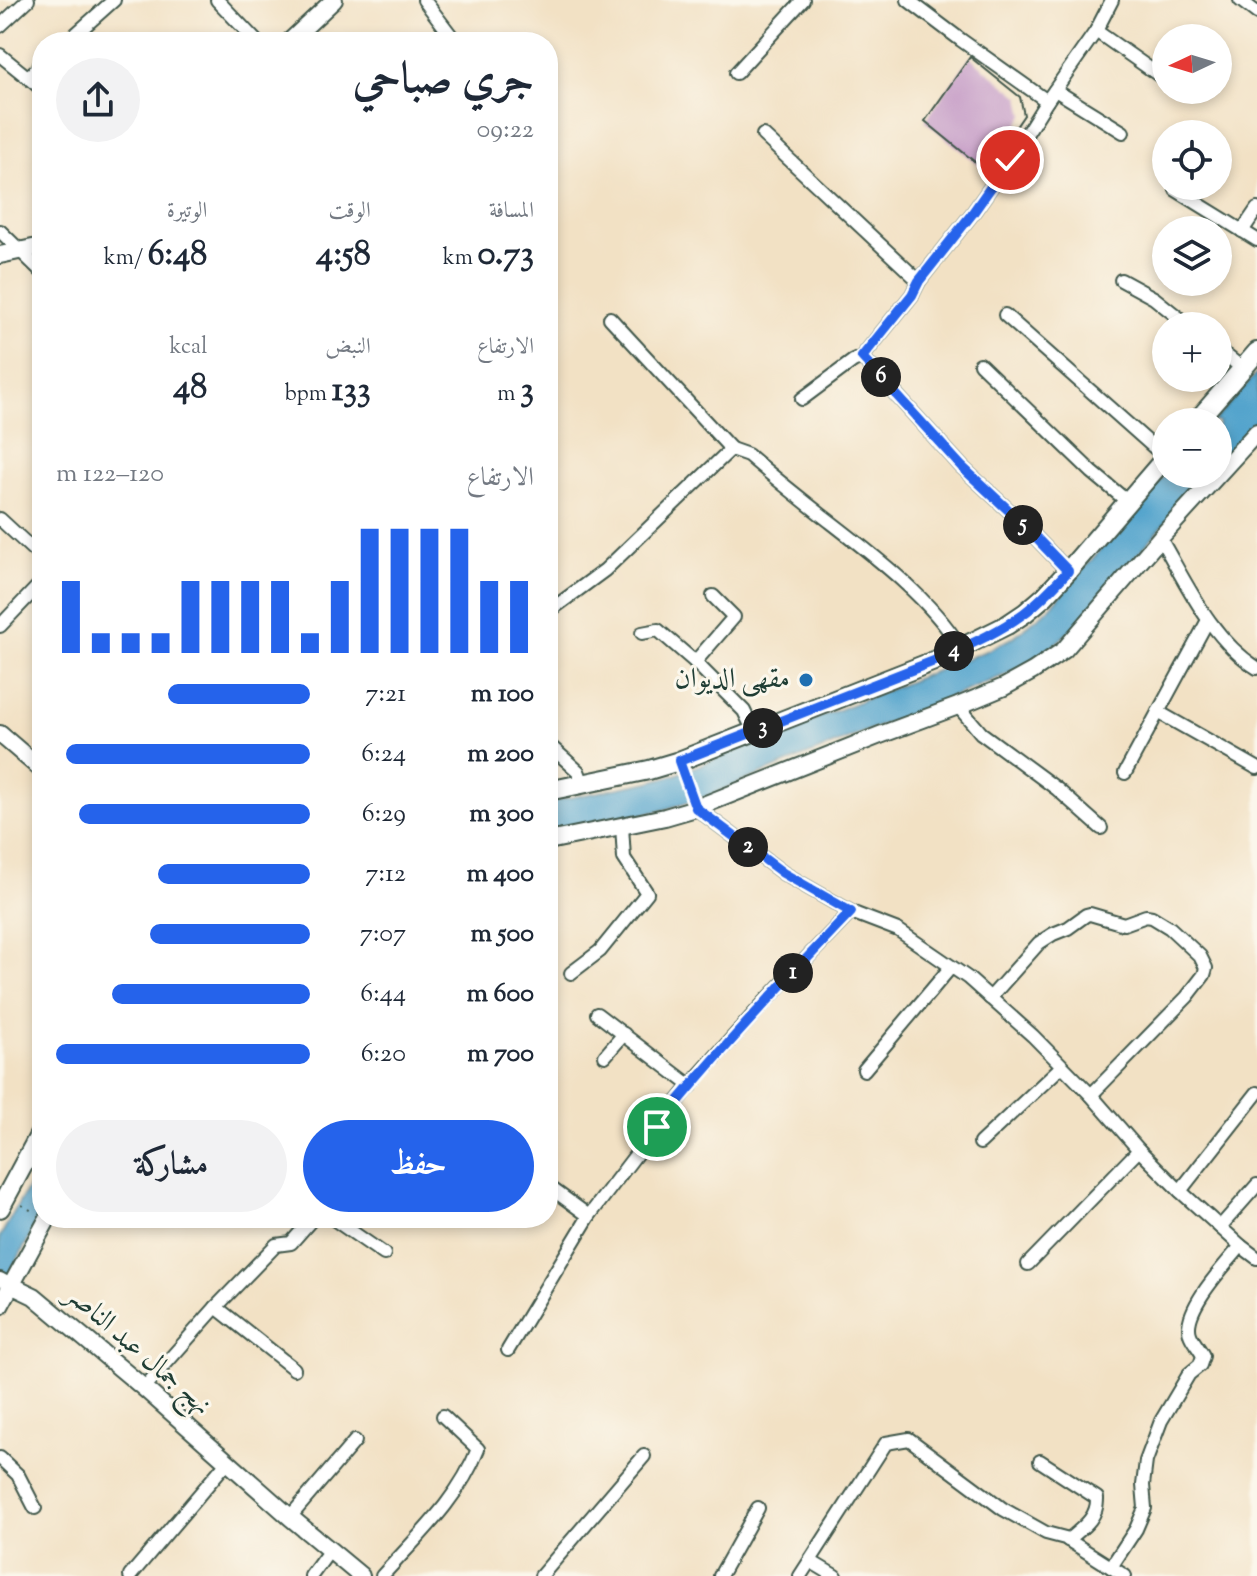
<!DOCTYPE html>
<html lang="ar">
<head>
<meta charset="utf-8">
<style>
  body { margin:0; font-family:"Sorts Mill Goudy",Amiri,serif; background:#f2f2f3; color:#1f2937; direction:rtl; height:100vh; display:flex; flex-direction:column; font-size:30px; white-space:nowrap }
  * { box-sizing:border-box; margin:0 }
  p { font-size:26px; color:#747a83 }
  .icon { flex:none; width:44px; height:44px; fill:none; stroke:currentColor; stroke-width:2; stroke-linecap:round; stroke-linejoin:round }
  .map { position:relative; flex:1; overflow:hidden; direction:ltr }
  .side { position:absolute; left:32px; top:32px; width:526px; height:1196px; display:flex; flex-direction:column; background:#fff; border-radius:32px; box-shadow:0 4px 12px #0003; direction:rtl }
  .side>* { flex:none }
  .needle { width:52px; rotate:266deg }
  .tools { position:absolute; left:1152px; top:24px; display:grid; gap:16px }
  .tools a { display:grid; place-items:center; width:80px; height:80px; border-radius:50%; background:#fff; box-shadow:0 4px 12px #0003; font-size:40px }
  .pin { position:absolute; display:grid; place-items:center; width:68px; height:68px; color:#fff; margin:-34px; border:4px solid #fff; border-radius:50%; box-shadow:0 2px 8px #0007 }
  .km { position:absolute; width:40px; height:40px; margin:-20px; border-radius:50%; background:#222; color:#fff; font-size:22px; line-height:40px; text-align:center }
  .round { display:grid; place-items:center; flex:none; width:84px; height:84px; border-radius:42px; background:#f2f2f3 }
  .overview { display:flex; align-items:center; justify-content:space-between; height:136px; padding:0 24px }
  h1 { font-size:44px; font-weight:700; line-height:60px }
  .metrics { display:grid; grid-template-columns:repeat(3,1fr); gap:12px; height:136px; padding:8px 24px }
  .metrics div { display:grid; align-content:center }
  .metrics b { font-size:34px; font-weight:700 }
  .metrics small { font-size:22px; font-weight:400 }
  .metrics p { font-size:22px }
  .chart { height:224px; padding:16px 24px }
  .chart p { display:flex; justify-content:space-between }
  .chart svg { width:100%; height:144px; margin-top:8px; stroke:#2563eb; stroke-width:6 }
  .action { display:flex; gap:16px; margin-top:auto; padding:16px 24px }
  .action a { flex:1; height:92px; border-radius:48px; background:#2563eb; color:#fff; font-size:32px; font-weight:700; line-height:92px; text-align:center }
  .action a+a { background:#f2f2f3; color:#1f2937 }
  ul { padding:0 24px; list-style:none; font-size:26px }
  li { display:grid; grid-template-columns:128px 96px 1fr; align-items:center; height:60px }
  li i { height:20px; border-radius:10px; background:#2563eb }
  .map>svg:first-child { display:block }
  .water { fill:#51a3cc; stroke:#387080; stroke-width:2 }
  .building { fill:#c398c5 }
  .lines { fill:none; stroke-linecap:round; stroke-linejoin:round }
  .minor-casing { stroke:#3f564a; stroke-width:16 }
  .tertiary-casing { stroke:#3f564a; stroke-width:20 }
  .secondary-casing { stroke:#3f564a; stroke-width:22 }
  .path { stroke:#3f564a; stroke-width:2; stroke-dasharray:2 6; stroke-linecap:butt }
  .minor { stroke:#fff; stroke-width:12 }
  .tertiary { stroke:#fff; stroke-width:16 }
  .secondary { stroke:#fff; stroke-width:18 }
  .route-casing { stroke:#fff; stroke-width:16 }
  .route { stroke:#2563eb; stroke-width:10 }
  .poi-dot { fill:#1f6fb2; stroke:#fbf7ec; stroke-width:3 }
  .labels { text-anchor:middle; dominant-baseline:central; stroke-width:6; stroke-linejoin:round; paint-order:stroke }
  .poi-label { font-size:28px; fill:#1f3d34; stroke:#fbf7ec; text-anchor:end }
  .street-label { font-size:28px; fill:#1f3d34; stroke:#fbf7ec }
</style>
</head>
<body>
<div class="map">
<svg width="1257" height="1576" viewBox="0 0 1257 1576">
  <rect width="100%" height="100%" fill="#fbf7ec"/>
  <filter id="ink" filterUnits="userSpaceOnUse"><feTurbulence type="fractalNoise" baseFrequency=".0125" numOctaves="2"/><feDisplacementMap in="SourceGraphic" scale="16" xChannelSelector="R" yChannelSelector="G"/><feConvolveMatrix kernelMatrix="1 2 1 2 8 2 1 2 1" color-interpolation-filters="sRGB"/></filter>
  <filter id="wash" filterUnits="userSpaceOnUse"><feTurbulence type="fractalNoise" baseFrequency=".006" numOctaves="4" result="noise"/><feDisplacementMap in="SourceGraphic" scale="32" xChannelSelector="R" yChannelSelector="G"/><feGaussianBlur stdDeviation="1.8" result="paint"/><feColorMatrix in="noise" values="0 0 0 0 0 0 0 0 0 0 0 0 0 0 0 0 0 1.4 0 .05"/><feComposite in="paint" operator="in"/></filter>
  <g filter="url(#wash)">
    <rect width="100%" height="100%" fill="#f2e1c4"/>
    <g class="water">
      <path d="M1257,373V419L1218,462V422H1213Z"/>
      <path d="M1166,474H1208L1074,627L1052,647L1027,664L1005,675L707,796L663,810L548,834V802L649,782L675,775L986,651L1012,638L1050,608Z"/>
      <path d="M42,1162V1214L0,1292V1237Z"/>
    </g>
    <g id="blocks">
      <path class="building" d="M970,57L1020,97L1024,115L986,171L925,121Z"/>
    </g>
  </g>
  <g filter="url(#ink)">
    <use href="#blocks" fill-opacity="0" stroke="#3f564a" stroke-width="2"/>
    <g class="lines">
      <defs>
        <g id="minor">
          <path d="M217,0L257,42"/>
          <path d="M424,0L456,42"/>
          <path d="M908,0L961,40L1047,101"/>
          <path d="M1240,0L1257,13"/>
          <path d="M0,26L28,0"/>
          <path d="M1096,31L1163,78"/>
          <path d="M67,42L114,0"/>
          <path d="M0,55L42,89"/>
          <path d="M736,73L803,0"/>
          <path d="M28,77L42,64"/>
          <path d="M1055,90L1123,132"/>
          <path d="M763,135L919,281"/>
          <path d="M1176,190L1257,240"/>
          <path d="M0,231L42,272"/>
          <path d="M1242,231L1257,209"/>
          <path d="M1121,280L1154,298L1189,326"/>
          <path d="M1005,315L1166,458"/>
          <path d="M610,318L731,449"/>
          <path d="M1218,349L1242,368"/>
          <path d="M862,357L962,467L1017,518L1068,571"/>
          <path d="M980,364L1092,472L1128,502"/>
          <path d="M802,399L853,361L862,357L912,295L919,281L972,214L1010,160L1047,101L1096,31L1112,0"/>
          <path d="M0,519L42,558"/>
          <path d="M1160,538C1187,584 1211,639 1257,668"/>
          <path d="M713,596L734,617L695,662L744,711L754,732"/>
          <path d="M548,612L605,570L731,449L748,455C771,475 795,494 819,513C869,552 928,595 961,648"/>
          <path d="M0,626L42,582"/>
          <path d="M642,633L658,630L695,662"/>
          <path d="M958,706L981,733L1057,789L1101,828"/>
          <path d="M1158,712L1257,768"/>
          <path d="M548,744L578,771L583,784"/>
          <path d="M1125,773L1208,620"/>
          <path d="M696,808L783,873L851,912L898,930L968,978L1033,1036L1091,1095L1139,1150L1180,1191L1241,1246L1257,1258"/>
          <path d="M571,973L600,951L647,893L624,858L622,826"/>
          <path d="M990,998L1039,943L1053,934L1068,928L1086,915L1090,914L1124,924L1146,916L1152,917L1170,928L1200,956L1206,968L1204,975L1187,997L1091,1095"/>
          <path d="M597,1014L691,1086"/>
          <path d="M605,1056L624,1034"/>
          <path d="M864,1070L951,967"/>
          <path d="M980,1143L1062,1066"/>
          <path d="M548,1186L589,1216"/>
          <path d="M1180,1191L1257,1093"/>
          <path d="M332,1218L384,1254"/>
          <path d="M1220,1227L1257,1185"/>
          <path d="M1028,1264L1139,1150"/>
          <path d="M0,1279L11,1285"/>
          <path d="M216,1307L294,1369"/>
          <path d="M508,1350L589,1216L657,1127L699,1075L762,1005L851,912"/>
          <path d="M144,1388L216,1307L276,1245L291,1243L313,1218"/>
          <path d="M0,1458L18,1475L35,1508"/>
          <path d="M1040,1461L1097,1498C1098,1518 1082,1528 1068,1540"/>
          <path d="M290,1517L355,1441"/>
          <path d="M810,1561L835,1576"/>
          <path d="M1111,1567L1136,1529L1145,1508L1143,1485L1146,1461L1161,1421L1189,1374L1200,1365L1203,1356C1200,1349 1192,1341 1190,1334C1182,1310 1226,1264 1241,1246"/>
          <path d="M130,1576L227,1462"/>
          <path d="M311,1576L330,1550"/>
          <path d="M382,1576C417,1537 459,1499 478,1449L443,1416"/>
          <path d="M541,1576L644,1456"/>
          <path d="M720,1576L758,1508"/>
          <path d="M800,1576L886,1443L909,1439L1003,1509L1046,1533L1065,1538L1125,1576"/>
        </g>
        <g id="tertiary">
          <path d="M289,42L334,0"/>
          <path d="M0,255L42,246"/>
          <path d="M0,734L42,770"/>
          <path d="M548,841L665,817L696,808L880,735L958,706L1004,687L1033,671L1064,650L1160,538L1257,432"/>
          <path d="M11,1285L34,1296L144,1388L290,1517L361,1576"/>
          <path d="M0,1306L48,1218"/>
        </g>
        <g id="secondary">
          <path d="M1196,422L1257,352"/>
          <path d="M548,791L649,770L679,761L934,661L1007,625L1025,613L1045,596L1068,571L1166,457"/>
          <path d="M0,1208L42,1130"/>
        </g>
      </defs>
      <use href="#minor" class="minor-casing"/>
      <use href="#tertiary" class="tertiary-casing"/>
      <use href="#secondary" class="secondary-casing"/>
      <g class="path">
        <path d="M684,775L691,795"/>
        <path d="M22,1205L34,1212"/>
      </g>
      <use href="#minor" class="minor"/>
      <use href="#tertiary" class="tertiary"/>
      <use href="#secondary" class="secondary"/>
    </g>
  </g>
  <g class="lines" filter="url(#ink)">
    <defs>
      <path id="route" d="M657,1127C718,1052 784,982 851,912L783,873L696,808L679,761L934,661C964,647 996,634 1023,614C1040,602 1054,586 1068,571L1017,518L962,467L862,357L912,295L919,281L972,214L1010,160"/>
    </defs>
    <use href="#route" class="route-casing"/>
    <use href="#route" class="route"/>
  </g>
  <circle class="poi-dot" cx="806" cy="680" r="8"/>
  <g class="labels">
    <g class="poi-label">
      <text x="790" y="680">مقهى الديوان</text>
    </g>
    <g class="street-label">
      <text transform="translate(138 1351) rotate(41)">نهج جمال عبد الناصر</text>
    </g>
  </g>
</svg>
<div class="tools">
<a><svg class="needle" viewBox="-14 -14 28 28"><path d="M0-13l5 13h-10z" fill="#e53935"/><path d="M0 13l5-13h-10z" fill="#747a83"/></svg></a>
<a><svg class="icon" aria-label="locate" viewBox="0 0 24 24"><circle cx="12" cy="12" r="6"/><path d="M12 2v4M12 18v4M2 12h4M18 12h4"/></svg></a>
<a><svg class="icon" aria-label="layers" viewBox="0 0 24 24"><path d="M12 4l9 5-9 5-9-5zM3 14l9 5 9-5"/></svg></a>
<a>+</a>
<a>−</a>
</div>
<div class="pin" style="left:657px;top:1127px;background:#1e9e55"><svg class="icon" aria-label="arrive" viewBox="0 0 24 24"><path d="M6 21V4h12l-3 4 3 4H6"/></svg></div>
<div class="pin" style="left:1010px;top:160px;background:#d93025"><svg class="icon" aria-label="check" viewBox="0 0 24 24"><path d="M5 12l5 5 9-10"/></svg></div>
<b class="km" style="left:793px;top:973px">1</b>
<b class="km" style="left:748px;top:847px">2</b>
<b class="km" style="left:763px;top:728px">3</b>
<b class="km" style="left:954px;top:651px">4</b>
<b class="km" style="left:1023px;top:525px">5</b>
<b class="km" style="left:881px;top:377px">6</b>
<section class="side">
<div class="overview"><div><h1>جري صباحي</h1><p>09:22</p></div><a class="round"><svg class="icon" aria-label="share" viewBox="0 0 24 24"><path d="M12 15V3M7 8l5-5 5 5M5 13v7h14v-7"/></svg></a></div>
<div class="metrics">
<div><p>المسافة</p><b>0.73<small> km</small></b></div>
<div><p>الوقت</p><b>4:58</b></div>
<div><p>الوتيرة</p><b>6:48<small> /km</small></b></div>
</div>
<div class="metrics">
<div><p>الارتفاع</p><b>3<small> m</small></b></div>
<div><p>النبض</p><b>133<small> bpm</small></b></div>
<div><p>kcal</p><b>48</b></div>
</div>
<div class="chart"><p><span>الارتفاع</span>120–122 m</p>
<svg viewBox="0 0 160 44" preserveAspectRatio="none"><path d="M5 44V22M15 44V38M25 44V38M35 44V38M45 44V22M55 44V22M65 44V22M75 44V22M85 44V38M95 44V22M105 44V6M115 44V6M125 44V6M135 44V6M145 44V22M155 44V22"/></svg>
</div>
<ul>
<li><b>100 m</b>7:21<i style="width:56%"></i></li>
<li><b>200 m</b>6:24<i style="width:96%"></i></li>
<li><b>300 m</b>6:29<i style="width:91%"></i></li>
<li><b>400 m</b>7:12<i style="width:60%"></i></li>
<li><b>500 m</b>7:07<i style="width:63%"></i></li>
<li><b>600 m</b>6:44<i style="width:78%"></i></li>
<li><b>700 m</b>6:20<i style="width:100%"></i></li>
</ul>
<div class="action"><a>حفظ</a><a>مشاركة</a></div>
</section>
</div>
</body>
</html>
